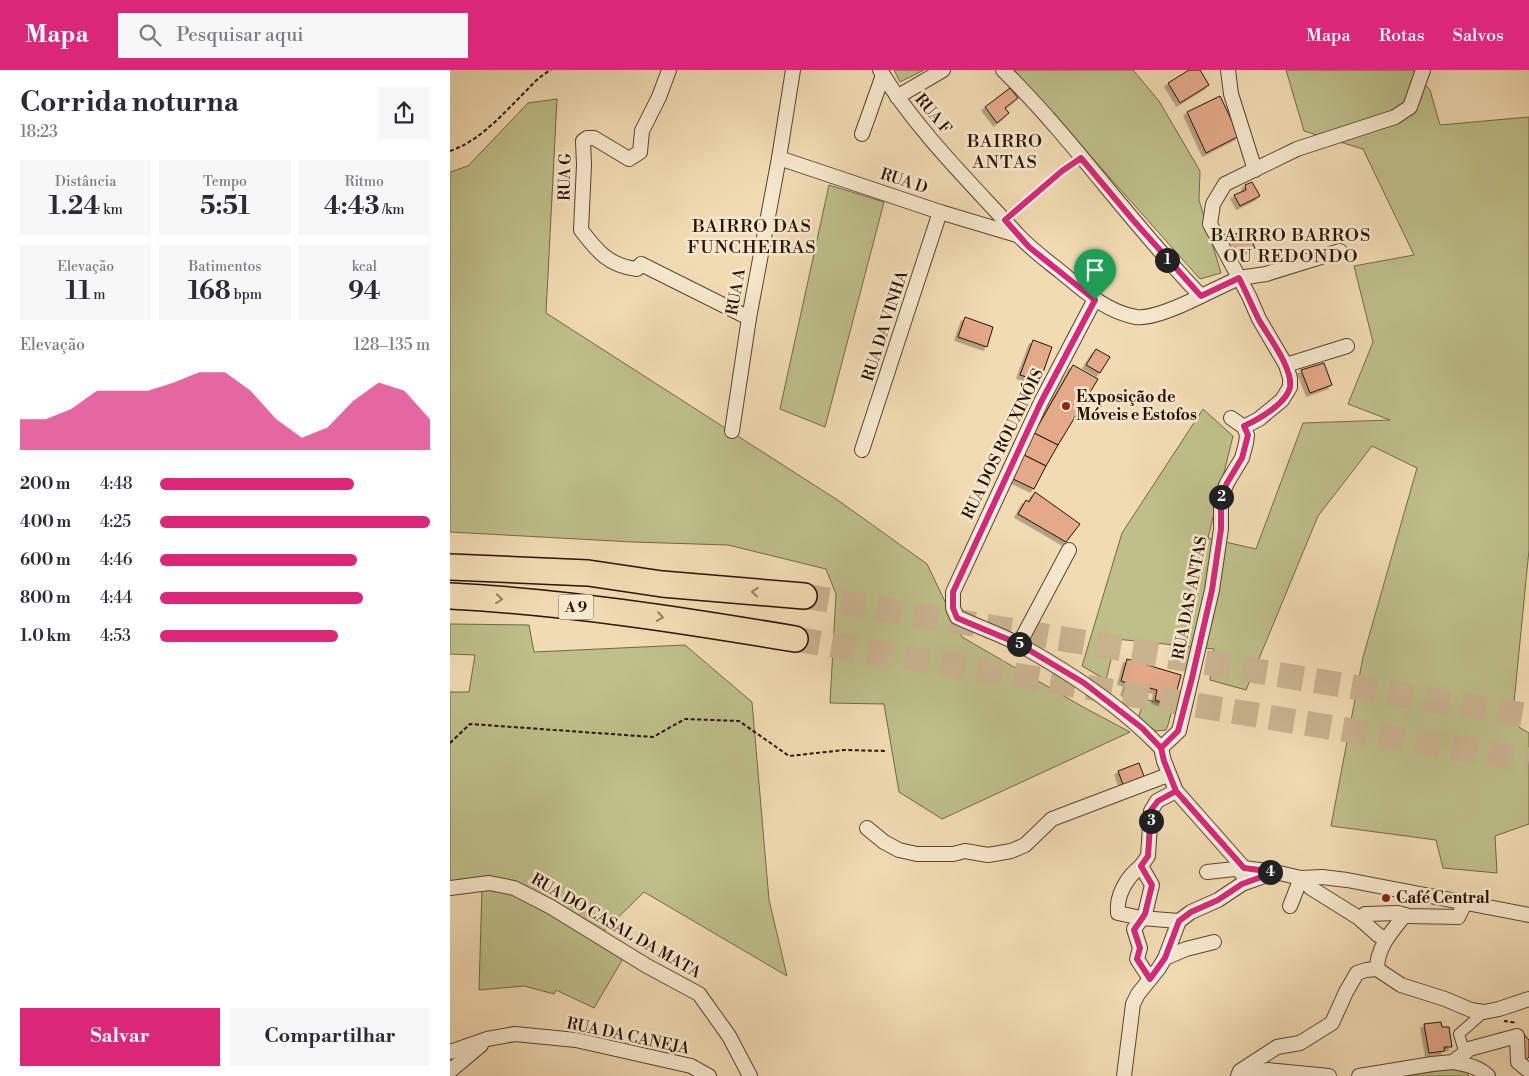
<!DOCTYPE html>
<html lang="pt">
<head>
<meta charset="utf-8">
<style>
  body { margin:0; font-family:"Libre Bodoni",serif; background:#f7f7f7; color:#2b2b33; height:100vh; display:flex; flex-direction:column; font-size:19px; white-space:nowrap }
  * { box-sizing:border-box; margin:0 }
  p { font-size:16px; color:#7c7c81 }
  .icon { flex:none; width:28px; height:28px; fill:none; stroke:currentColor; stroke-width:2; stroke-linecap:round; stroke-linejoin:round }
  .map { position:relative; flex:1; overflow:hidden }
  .drawer { display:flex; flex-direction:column; background:#fff; width:450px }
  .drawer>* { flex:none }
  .pin { position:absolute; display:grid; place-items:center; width:42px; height:42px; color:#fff; margin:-51px -21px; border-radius:50% 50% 50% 0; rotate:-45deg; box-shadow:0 0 5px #0007 }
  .pin .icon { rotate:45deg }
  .km { position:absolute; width:25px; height:25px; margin:-12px; border-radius:50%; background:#222; color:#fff; font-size:14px; line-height:25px; text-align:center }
  .round { display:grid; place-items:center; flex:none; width:52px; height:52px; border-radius:0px; background:#f7f7f7 }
  .summary { display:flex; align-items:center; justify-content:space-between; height:85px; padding:0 20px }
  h1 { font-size:28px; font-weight:700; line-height:38px }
  .metrics { display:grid; grid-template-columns:repeat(3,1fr); gap:8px; height:85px; padding:5px 20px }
  .metrics div { display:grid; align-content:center; border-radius:0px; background:#f7f7f7; text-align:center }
  .metrics b { font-size:25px; font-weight:700 }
  .metrics small { font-size:14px; font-weight:400 }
  .metrics p { font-size:14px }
  .chart { height:140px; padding:10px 20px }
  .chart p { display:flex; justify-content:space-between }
  .chart svg { width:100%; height:90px; margin-top:5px; fill:#db2777; opacity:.7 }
  .primary-button { display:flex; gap:10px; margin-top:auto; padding:10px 20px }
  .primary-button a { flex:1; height:58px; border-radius:0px; background:#db2777; color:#fff; font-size:20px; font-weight:700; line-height:58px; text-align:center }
  .primary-button a+a { background:#f7f7f7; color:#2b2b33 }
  ul { padding:0 20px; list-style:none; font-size:16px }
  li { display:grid; grid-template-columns:80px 60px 1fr; align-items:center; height:38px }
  li i { height:12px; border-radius:6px; background:#db2777 }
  header { display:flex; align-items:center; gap:30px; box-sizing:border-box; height:70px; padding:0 25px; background:#db2777; color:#fff }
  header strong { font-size:24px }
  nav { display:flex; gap:28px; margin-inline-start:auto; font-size:18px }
  .search { width:350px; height:45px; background:#f7f7f7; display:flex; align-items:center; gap:12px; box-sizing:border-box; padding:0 18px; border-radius:0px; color:#7c7c81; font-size:19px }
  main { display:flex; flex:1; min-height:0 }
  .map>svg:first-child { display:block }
  .green { fill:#bebf89; stroke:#736846 }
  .building { fill:#e4a988; stroke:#281204; filter:url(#shadow) }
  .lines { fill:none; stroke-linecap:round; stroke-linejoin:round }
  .motorway-tunnel { stroke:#c9b38f; stroke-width:25; stroke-dasharray:25 12; stroke-linecap:butt }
  .pedestrian-casing { stroke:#5a4430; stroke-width:12 }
  .minor-casing { stroke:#5a4430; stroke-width:16 }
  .motorway-casing { stroke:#281204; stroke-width:28 }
  .path { stroke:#281204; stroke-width:2; stroke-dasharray:4 2.5; stroke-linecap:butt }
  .pedestrian { stroke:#f6e8cd; stroke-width:10 }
  .minor { stroke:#f6e8cd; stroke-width:14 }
  .motorway { stroke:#f1dbb2; stroke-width:25 }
  .oneway { stroke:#978164 }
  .route-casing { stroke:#fff; stroke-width:10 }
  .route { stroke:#db2777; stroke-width:6 }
  .poi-dot { fill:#8f2418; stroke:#f6e8cd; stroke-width:2 }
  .labels { text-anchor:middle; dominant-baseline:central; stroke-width:5; stroke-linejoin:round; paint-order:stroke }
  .shield { fill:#f6e8cd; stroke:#665240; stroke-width:1 }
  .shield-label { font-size:15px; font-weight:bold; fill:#281204 }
  .street-label { font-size:16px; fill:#281204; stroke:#f6e8cd }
  .poi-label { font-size:16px; font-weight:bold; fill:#281204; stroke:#f6e8cd; text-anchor:start }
  .neighbourhood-label { font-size:18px; letter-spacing:1px; fill:#281204; stroke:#f6e8cd }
</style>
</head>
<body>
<header>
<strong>Mapa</strong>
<div class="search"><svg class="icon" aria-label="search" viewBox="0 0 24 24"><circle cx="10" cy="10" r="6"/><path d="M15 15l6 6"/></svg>Pesquisar aqui</div>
<nav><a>Mapa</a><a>Rotas</a><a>Salvos</a></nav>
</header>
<main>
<section class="drawer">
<div class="summary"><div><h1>Corrida noturna</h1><p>18:23</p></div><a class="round"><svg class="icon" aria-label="share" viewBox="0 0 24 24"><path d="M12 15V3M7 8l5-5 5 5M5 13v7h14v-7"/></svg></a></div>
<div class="metrics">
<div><p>Distância</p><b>1.24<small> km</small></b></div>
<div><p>Tempo</p><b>5:51</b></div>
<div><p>Ritmo</p><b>4:43<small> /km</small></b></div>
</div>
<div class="metrics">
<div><p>Elevação</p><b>11<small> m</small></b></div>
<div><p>Batimentos</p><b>168<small> bpm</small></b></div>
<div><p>kcal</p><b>94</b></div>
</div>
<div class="chart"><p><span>Elevação</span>128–135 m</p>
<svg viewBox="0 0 160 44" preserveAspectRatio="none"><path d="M0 44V29L10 29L20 24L30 15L40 15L50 15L60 11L70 6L80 6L90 15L100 29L110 38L120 33L130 20L140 11L150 15L160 29V44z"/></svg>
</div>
<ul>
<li><b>200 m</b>4:48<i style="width:72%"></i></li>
<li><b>400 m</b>4:25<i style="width:100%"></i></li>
<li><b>600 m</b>4:46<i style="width:73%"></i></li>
<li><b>800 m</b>4:44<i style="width:75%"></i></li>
<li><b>1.0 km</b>4:53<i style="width:66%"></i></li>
</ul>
<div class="primary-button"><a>Salvar</a><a>Compartilhar</a></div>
</section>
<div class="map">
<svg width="1079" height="1006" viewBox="0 0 1079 1006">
  <defs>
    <filter id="shadow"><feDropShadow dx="-3.5" dy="3.5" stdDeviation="0" flood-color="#0004"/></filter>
  </defs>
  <rect width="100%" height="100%" fill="#f1dbb2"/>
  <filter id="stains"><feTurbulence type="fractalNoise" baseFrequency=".004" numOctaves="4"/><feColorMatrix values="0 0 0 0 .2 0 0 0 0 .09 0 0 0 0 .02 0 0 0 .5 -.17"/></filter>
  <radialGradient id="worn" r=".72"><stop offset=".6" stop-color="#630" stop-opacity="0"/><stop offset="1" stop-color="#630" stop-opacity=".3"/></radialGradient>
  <g class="green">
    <path d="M444,0H474L450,12Z"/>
    <path d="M564,0H683L709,31L750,101L749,130L771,203L750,209Z"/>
    <path d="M836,0H963L980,20L990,55L1079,47V480L1062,653L1079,663V754L1045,766L1047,803L993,798L986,770L881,756L913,587L967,398L922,376L868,446L796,620L760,610L764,579L666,569L656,610L632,596L672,463L753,339L783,366L758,468L806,479L853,353L940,350L898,334L923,272L904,196L964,185L913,79L854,61Z"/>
    <path d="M107,29L96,243L389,431L477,494L512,567L633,637L680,662L492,749L449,722L434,634L380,633L386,524L376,499L278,475L183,472L0,462V102L18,96L78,33Z"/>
    <path d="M379,115L434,132L375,357L330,339Z"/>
    <path d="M0,554L79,555L84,582L235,575L302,632L319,830L337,906L194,822L146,869L174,887L144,938L106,920L104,924L74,916L29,920L32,818L0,823V622H19L25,585L0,584Z"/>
    <path d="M694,629L723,636L718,655L716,660L706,661L692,652L689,646Z"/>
    <path d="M1001,999L1016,1001L1019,1006H954Z"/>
  </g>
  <g class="building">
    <path d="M739,0H750L759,15L730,33L718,13Z"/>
    <path d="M560,18L568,28L555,38L559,43L547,53L535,37Z"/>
    <path d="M770,26L789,66L756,83L737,42Z"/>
    <path d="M802,112L810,126L790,136L784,125L796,120L795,115Z"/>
    <path d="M796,159L805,178L785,188L775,169Z"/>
    <path d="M515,247L543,257L537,277L508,267Z"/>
    <path d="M583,270L602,277L590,311L570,305Z"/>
    <path d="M646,279L660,287L650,303L636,295Z"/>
    <path d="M874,293L882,315L860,323L851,300Z"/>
    <path d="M623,295L648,309L608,375L584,363Z"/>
    <path d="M584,363L608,375L596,396L572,384Z"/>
    <path d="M572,384L596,396L584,419L561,408Z"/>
    <path d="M585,422L630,454L616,472L568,444L576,430L579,432Z"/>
    <path d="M677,589L731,605L726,624L718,622L715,633L705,630L707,620L689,615L686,626L674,622L677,613L671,611Z"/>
    <path d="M689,693L695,709L674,717L668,701Z"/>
    <path d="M991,952L992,957H999L1002,977H994L995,981L979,983L974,954Z"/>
    <path d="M1071,961L1079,970V987L1076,990L1068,982Z"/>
  </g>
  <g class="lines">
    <g class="motorway-tunnel">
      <path d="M354,526L1079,646"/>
      <path d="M345,569L1079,690"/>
    </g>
    <defs>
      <path id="pedestrian" d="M1015,984L1009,964L1034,942"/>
      <g id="minor">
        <path d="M219,0L209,27L192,61L190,82L179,89L144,68H137L133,71L134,95L131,160C147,181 159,196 187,199L191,194L299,248"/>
        <path d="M430,0C467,61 520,112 568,165C581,179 596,190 611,202C633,220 656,242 686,247C703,249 735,234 751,226"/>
        <path d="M553,0C624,70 681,154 751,226L789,208L816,204L890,181"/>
        <path d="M778,0L781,24L805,100"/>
        <path d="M447,27L493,0"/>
        <path d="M412,64L433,5"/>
        <path d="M329,88L490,142L567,165"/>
        <path d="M645,229L591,332L503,522V538L507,547C528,557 550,564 570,575C621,603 671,636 711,678"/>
        <path d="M836,295L897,276"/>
        <path d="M794,357L809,349L832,330L840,317V308L836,295L809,249L799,226L760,154L763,134L775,114L847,79L945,47L960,37L973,0"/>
        <path d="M282,361L299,248L329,88L343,0"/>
        <path d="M412,380L490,142"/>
        <path d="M569,574L619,480"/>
        <path d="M711,678L729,661L762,520L771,459V428L777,413L792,388L796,373L797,365L794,357L781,348"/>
        <path d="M711,678L714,691L726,721L794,798L791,803"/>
        <path d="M417,758L434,772L449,780L467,784H503L515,781L538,785L561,781L575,775L602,749L718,705"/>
        <path d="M691,796C677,807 666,825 668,843L691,848L729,851"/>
        <path d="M757,802L794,798L825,802L851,808L872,807L897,810L1079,845"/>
        <path d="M851,808L861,818L909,848L928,865L936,869"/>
        <path d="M0,818L39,813L64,818L101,837L197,896L249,924L279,966L300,1006"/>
        <path d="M840,836L851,808"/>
        <path d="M955,845C942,861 927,877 927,899L951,915L995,929L1021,940L1034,942L1049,939L1079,929"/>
        <path d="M911,850L915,844L948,843L958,846L1008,847L1015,833"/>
        <path d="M715,888L736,879L764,872"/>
        <path d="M700,909L687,889L690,878L684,859L695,844L702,815L691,796L698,786L701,741L707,731L726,721"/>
        <path d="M0,982L37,969L65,964L126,970L241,996L259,1006"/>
        <path d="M1003,992C1017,995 1027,996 1038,1006"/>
        <path d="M0,1001L31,975"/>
        <path d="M674,1006L683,934L688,924L709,898L715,888L729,851L741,842L768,830L792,814L823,803"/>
        <path d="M788,1006L790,1001L827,977L850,973L882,953L896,922L907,903L916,900L927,899"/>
        <path d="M799,1006L818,1000L879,1006"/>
        <path d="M909,1006L982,994L1003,992C1008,987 1014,985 1019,979L1067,966L1068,992L1079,1001"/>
      </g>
      <g id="motorway">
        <path d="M0,497L138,503L212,514L354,526"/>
        <path d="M0,526C116,532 231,550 345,569"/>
      </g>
    </defs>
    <use href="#pedestrian" class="pedestrian-casing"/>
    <use href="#minor" class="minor-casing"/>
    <use href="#motorway" class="motorway-casing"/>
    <g class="path">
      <path d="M0,81C29,71 50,47 71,26C81,16 89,6 101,0"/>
      <path d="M564,142L612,101L622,94"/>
      <path d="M0,673L20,654L203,667L235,649L289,651L339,686L394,680L437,681"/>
      <path d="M1054,951L1067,953"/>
    </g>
    <use href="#pedestrian" class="pedestrian"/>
    <use href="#minor" class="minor"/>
    <use href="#motorway" class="motorway"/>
  </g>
  <defs><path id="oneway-chevron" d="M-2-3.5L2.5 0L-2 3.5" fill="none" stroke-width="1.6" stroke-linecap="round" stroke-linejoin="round" transform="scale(1.25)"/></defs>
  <g class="oneway">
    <use href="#oneway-chevron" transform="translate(305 522) rotate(-175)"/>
    <use href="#oneway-chevron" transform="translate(49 529) rotate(5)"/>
    <use href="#oneway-chevron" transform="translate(210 547) rotate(8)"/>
  </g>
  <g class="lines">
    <defs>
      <path id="route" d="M645,230L579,177L555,150L612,101L631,88L683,150L751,226L789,208C796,222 802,236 809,250C818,266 843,298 840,317C837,333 808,350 794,356L798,365L792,388L777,413L771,428V459L762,520L742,608L728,661L711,678L714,691L726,721L708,731L701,740L698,786L691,796L702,815L695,844L684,860L690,878L687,889L700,909L715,888L729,851L741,842L768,830L792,814L825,802L794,798L726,721L714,691L711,678L692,658L634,613L569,574L507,548L503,538V522L591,332L645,230"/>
    </defs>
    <use href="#route" class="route-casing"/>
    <use href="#route" class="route"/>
  </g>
  <g class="poi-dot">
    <circle cx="616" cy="336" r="5"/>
    <circle cx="936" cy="828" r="5"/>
  </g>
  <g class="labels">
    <rect class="shield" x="108.5" y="524.5" width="35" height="25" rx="4"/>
    <g class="shield-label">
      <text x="126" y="537">A 9</text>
    </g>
    <g class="street-label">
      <text transform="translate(483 44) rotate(50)">RUA F</text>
      <text transform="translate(115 107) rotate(-89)">RUA G</text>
      <text transform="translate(454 111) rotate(18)">RUA D</text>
      <text transform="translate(286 222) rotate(-80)">RUA A</text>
      <text transform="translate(435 256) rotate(-72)">RUA DA VINHA</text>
      <text transform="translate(553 374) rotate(-64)">RUA DOS ROUXINÓIS</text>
      <text transform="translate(740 528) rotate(-79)">RUA DAS ANTAS</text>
      <text transform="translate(166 856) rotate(30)">RUA DO CASAL DA MATA</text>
      <text transform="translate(178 966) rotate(12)">RUA DA CANEJA</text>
    </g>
    <g class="poi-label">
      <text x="626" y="327">Exposição de<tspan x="626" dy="18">Móveis e Estofos</tspan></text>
      <text x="946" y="828">Café Central</text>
    </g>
    <g class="neighbourhood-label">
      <text x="555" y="71">BAIRRO<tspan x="555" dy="21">ANTAS</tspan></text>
      <text x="302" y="156">BAIRRO DAS<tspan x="302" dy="21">FUNCHEIRAS</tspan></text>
      <text x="841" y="165">BAIRRO BARROS<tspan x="841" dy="21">OU REDONDO</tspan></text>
    </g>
  </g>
  <rect width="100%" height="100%" filter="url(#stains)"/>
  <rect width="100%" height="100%" fill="url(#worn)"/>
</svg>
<div class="pin" style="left:645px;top:230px;background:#1e9e55"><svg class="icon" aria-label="arrive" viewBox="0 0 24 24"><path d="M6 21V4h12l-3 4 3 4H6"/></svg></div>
<b class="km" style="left:717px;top:190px">1</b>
<b class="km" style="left:771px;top:427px">2</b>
<b class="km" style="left:701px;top:751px">3</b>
<b class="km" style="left:820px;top:802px">4</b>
<b class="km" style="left:569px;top:574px">5</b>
</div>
</main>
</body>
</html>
